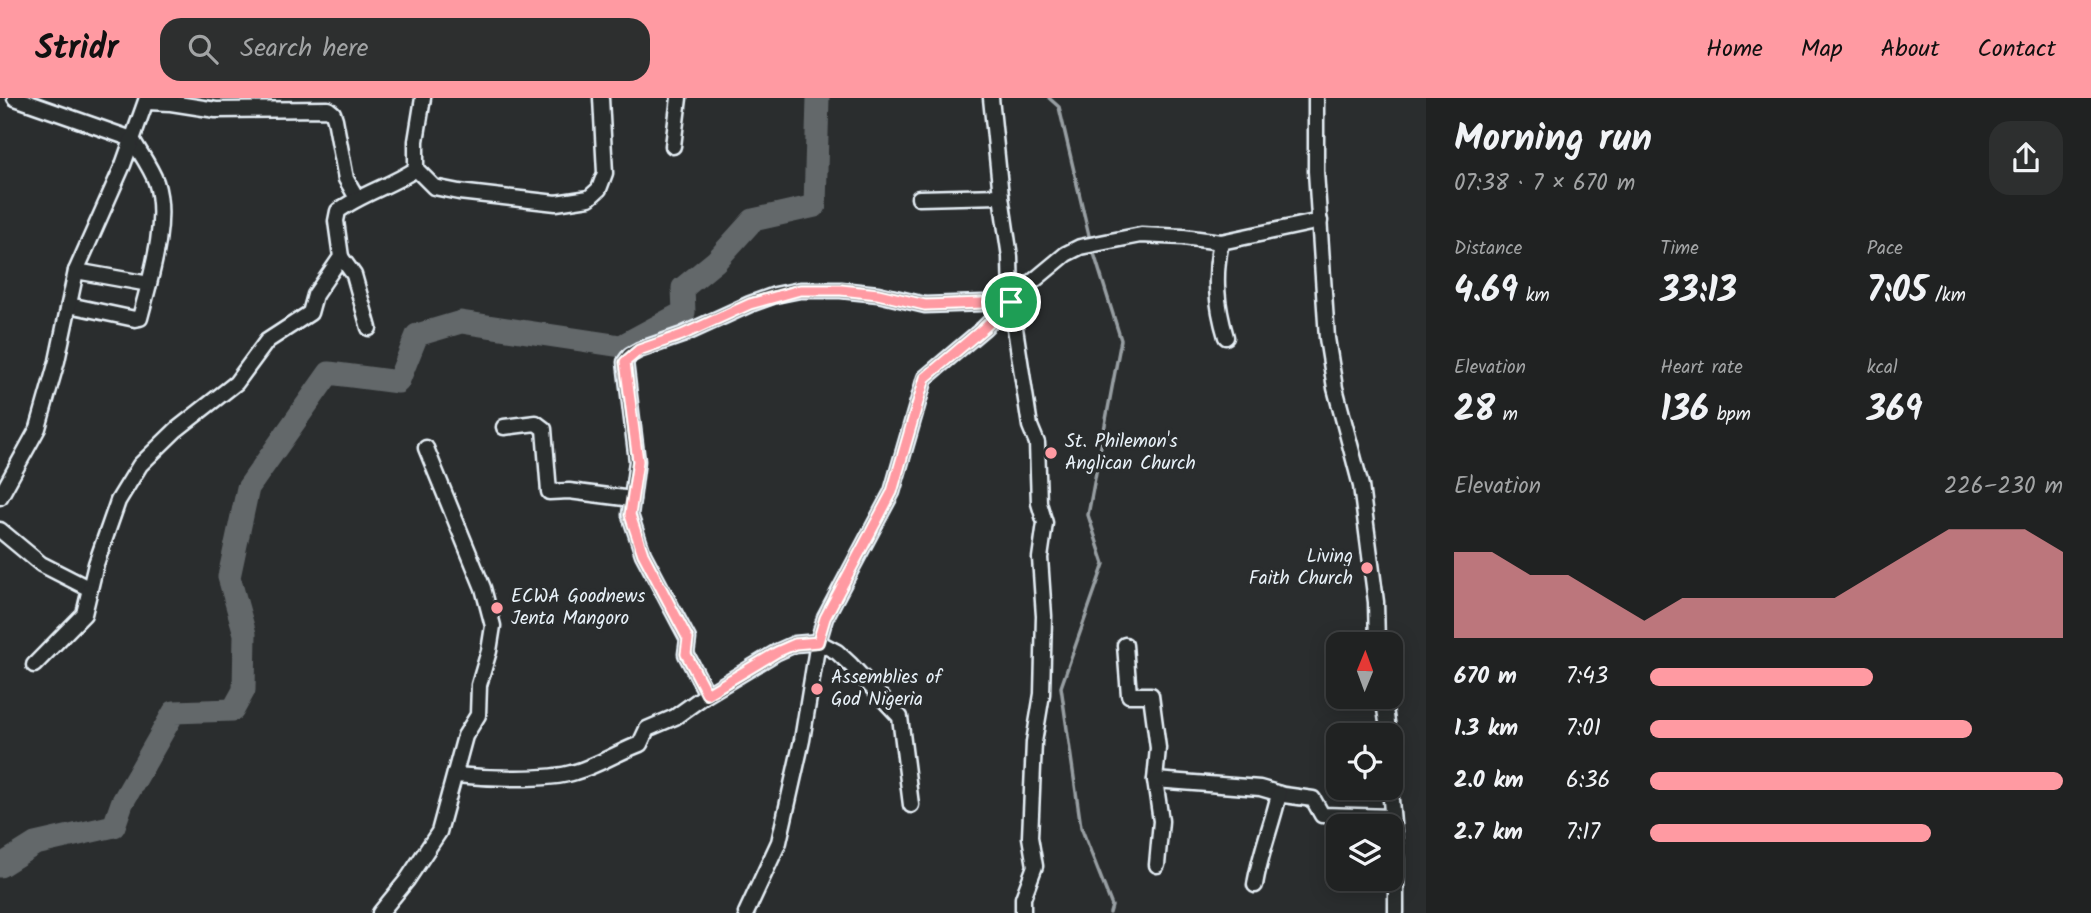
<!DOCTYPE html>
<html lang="en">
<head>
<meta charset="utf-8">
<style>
  body { margin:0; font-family:Kalam,sans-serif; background:#2d2f2f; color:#f1f3f6; height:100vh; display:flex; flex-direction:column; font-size:26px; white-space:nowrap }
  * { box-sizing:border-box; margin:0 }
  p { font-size:23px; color:#a2a4a5 }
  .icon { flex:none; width:38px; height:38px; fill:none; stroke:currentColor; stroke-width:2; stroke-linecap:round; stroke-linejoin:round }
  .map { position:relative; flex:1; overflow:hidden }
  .panel { display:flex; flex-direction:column; background:#202222; width:665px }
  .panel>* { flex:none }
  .needle { width:46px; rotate:1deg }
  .tools { position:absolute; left:1326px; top:534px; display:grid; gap:14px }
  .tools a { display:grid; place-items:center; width:77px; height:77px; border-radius:14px; background:#202222; box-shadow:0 4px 18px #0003,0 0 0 2px #3d3f40; font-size:35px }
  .pin { position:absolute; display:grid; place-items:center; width:60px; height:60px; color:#fff; margin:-30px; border:4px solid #fff; border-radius:50%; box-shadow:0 2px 7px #0007 }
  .round { display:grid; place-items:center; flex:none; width:74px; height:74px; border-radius:21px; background:#2d2f2f }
  .summary { display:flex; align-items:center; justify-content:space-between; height:119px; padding:0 28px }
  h1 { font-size:38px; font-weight:800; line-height:52px }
  .stats { display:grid; grid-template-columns:repeat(3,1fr); gap:10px; height:119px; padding:7px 28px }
  .stats div { display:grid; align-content:center }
  .stats b { font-size:35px; font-weight:800 }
  .stats small { font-size:19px; font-weight:400 }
  .stats p { font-size:19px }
  .chart { height:196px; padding:14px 28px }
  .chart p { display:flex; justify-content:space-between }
  .chart svg { width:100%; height:126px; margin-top:7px; fill:#ff9aa2; opacity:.7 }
  ul { padding:0 28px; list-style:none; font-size:23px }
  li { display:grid; grid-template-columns:112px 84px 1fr; align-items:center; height:52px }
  li i { height:18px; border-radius:9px; background:#ff9aa2 }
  header { display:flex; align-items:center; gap:42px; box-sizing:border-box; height:98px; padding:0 35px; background:#ff9aa2; color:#111 }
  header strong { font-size:33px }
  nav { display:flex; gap:38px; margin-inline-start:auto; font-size:24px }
  .search { width:490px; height:63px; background:#2d2f2f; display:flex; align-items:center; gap:18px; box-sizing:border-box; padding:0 24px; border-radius:21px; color:#a2a4a5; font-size:26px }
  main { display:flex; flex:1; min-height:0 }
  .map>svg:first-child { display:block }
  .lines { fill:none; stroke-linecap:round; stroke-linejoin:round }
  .stream { stroke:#989fa3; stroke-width:3.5 }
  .river { stroke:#63686b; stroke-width:23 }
  .minor-casing { stroke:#e8f1f8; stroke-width:19 }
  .minor { stroke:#2a2d2e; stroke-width:14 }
  .route-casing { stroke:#fff; stroke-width:14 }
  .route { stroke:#ff9aa2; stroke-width:9 }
  .poi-dot { fill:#ff9aa2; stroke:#2a2d2e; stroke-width:2.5 }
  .labels { text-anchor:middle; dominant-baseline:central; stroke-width:7; stroke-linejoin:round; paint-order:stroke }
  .poi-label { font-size:19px; fill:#e8f1f8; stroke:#2a2d2e; text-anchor:start }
</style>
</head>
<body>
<header>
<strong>Stridr</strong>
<div class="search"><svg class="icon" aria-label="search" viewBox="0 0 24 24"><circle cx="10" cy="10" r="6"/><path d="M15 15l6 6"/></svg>Search here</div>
<nav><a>Home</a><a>Map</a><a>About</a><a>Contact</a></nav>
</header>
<main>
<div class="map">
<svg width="1426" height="815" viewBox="0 0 1426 815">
  <rect width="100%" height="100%" fill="#2a2d2e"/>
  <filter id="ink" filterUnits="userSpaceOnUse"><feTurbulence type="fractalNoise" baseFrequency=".0143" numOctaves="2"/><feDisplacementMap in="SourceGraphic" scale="14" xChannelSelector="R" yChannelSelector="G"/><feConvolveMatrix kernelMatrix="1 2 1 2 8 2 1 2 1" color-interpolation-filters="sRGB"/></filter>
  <g filter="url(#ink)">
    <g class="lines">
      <g class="stream">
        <path d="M1049,0L1059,9L1090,142"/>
        <path d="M1092,149L1121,242L1088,417L1104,466L1061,589L1081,729L1112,808L1110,815"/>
      </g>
      <path class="river" d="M0,768L35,746L114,728L122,705L174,614L233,612L244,592L245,536L229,479L248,390L329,275L398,284L417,237L461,224L621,248L684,214L683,190L716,163L753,122L815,108L818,0"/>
      <defs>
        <g id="minor">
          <path d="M15,0L132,41C140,55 151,70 156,84C169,123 150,181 140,220L135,221L69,207"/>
          <path d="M991,0L1001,98L1010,159L1011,204L1030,328L1037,345L1039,405L1045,425L1040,460L1044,518L1042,596L1034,644L1031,716L1030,739L1035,768L1023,800V815"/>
          <path d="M1316,0V73L1327,240L1335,290L1361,388L1376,504L1377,546"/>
          <path d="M146,4L171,5L216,12L328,11L333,15L335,21L346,81L357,100"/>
          <path d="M673,48L679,0"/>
          <path d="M416,71L434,89L459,94L556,105L589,100L599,91L605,75L601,0"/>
          <path d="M919,100L1001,98"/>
          <path d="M1221,144C1214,177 1216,206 1226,239"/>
          <path d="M341,159L354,177L369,230"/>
          <path d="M76,173L149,186"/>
          <path d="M504,329L536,325L544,331L549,394L569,393L632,401"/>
          <path d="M0,399L38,330L57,263L76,173L123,67L147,0"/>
          <path d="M0,432L41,466L90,491L96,466L118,403L140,367L176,332L236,285L267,243L310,215L315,197L341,159L336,123L338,113C362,95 391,88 416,71V43L423,0"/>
          <path d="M1125,547L1129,597H1151L1158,650L1155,682L1161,723L1157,767"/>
          <path d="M34,567L84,516L90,491"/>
          <path d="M707,596L686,556L688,541L643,456L630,417L637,363L625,264L630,257L639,252L682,237L750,206L775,197L800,192H841L878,196L925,207L1011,204"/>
          <path d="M1383,598L1389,637"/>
          <path d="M455,677C485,680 548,683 575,674C598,668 618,654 640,646L647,631L675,619L703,599L777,554L795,546L818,544L837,554L851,567L900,619L911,707"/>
          <path d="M1155,682L1260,690L1284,697L1313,701L1322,717L1392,719"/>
          <path d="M1390,690L1396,761V815"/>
          <path d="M1255,787C1260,755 1272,727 1279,696"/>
          <path d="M380,815L407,782L439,734L465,638L478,617L479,587L489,553L493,528L483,490L426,350"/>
          <path d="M746,815L779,744L802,642L818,544L825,520L892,394L925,280L984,230L1019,195L1066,156L1080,149L1141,137L1183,139L1221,144L1320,123"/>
        </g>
      </defs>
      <use href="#minor" class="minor-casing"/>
      <use href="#minor" class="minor"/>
    </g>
  </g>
  <g class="lines" filter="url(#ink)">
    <defs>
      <path id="route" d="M800,192H841L878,196L925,207L1011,204L984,230L925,280L892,394L825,520L818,544L795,546L777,554L707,596L686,556L688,541L643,456L630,417L638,363L625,264L639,252L682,237L750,206Z"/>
    </defs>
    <use href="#route" class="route-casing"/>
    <use href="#route" class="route"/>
  </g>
  <g class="poi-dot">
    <circle cx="1051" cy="355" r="7"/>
    <circle cx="1367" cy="470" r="7"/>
    <circle cx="497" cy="510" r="7"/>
    <circle cx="817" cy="591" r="7"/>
  </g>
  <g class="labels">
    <g class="poi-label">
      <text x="1065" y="344">St. Philemon's<tspan x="1065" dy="22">Anglican Church</tspan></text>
      <text x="1353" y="459" text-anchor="end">Living<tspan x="1353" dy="22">Faith Church</tspan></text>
      <text x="511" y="499">ECWA Goodnews<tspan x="511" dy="22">Jenta Mangoro</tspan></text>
      <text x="831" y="580">Assemblies of<tspan x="831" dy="22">God Nigeria</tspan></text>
    </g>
  </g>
</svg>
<div class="tools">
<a><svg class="needle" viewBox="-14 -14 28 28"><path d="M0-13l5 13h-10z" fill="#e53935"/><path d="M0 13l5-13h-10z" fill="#a2a4a5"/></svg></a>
<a><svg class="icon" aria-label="locate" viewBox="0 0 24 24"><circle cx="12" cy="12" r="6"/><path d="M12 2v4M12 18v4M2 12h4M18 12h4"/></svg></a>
<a><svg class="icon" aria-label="layers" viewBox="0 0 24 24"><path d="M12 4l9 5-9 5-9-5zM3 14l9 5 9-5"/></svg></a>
</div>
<div class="pin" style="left:1011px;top:204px;background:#1e9e55"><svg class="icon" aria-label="arrive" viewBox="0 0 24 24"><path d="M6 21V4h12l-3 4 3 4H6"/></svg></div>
</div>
<section class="panel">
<div class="summary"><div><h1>Morning run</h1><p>07:38 · 7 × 670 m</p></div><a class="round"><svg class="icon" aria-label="share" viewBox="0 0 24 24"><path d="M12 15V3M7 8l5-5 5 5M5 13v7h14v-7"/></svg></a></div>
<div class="stats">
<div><p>Distance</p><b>4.69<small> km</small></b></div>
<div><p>Time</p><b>33:13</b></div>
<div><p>Pace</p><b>7:05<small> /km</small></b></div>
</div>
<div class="stats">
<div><p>Elevation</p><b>28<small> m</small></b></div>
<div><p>Heart rate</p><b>136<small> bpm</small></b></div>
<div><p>kcal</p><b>369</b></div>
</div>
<div class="chart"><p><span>Elevation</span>226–230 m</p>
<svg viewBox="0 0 160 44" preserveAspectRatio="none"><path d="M0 44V14L10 14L20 22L30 22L40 30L50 38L60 30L70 30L80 30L90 30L100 30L110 22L120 14L130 6L140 6L150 6L160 14V44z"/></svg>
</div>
<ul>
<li><b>670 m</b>7:43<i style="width:54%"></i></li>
<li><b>1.3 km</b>7:01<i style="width:78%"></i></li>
<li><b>2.0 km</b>6:36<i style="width:100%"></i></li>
<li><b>2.7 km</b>7:17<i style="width:68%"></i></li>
</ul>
</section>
</main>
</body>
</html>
